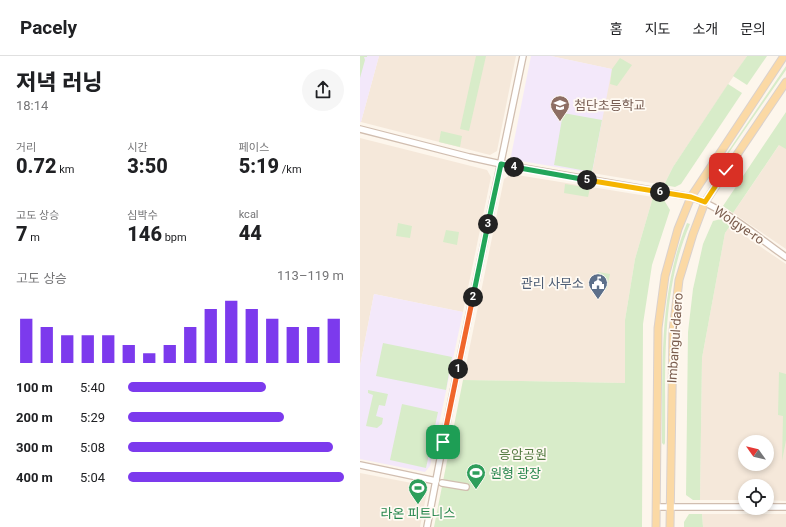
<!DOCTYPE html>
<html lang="ko">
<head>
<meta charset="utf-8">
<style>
  body { margin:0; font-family:Roboto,"Noto Sans KR",sans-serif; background:#f6f6f6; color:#202124; height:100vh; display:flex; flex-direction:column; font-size:15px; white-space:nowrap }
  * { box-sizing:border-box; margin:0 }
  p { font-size:13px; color:#757577 }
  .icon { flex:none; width:22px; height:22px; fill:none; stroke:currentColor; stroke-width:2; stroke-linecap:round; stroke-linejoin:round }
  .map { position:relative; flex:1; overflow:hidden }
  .details { display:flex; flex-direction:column; background:#fff; width:360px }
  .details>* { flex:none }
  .needle { width:26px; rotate:304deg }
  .controls { position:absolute; left:378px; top:379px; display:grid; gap:8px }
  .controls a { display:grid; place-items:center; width:36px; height:36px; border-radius:50%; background:#fff; box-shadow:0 2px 6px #0003; font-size:20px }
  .pin { position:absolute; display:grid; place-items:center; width:34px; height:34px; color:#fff; margin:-17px; border-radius:8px; box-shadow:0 2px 6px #0006 }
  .km { position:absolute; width:20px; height:20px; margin:-10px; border-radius:50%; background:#222; color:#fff; font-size:11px; line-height:20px; text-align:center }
  .round { display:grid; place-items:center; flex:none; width:42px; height:42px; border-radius:21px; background:#f6f6f6 }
  .overview { display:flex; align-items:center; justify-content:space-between; height:68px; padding:0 16px }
  h1 { font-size:22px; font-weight:800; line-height:30px }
  .stats { display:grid; grid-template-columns:repeat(3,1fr); gap:6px; height:68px; padding:4px 16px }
  .stats div { display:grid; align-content:center }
  .stats b { font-size:20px; font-weight:800 }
  .stats small { font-size:11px; font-weight:400 }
  .stats p { font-size:11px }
  .chart { height:112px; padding:8px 16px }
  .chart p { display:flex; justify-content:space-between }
  .chart svg { width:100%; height:72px; margin-top:4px; stroke:#7c3aed; stroke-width:6 }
  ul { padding:0 16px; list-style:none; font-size:13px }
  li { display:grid; grid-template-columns:64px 48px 1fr; align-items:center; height:30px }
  li i { height:10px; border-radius:5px; background:#7c3aed }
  header { display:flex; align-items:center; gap:24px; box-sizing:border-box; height:56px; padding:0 20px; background:#fff; border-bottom:1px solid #e0e0e0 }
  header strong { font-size:19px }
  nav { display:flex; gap:22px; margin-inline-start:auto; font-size:14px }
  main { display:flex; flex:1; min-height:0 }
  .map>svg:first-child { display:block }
  .residential { fill:#f5e8da; fill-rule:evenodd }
  .education { fill:#f3e8fa }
  .green { fill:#d8ecc9 }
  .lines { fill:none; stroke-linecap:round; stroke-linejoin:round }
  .minor-casing { stroke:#d1beb0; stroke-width:8 }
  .major-casing { stroke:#dad1cd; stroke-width:9 }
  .minor { stroke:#fff; stroke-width:5.5 }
  .major { stroke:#fbd9a5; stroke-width:7 }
  .split-1-casing { stroke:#fff; stroke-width:8 }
  .split-2-casing { stroke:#fff; stroke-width:8 }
  .split-3-casing { stroke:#fff; stroke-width:8 }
  .split-4-casing { stroke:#fff; stroke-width:8 }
  .split-5-casing { stroke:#fff; stroke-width:8 }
  .split-6-casing { stroke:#fff; stroke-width:8 }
  .split-7-casing { stroke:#fff; stroke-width:8 }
  .split-1 { stroke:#f0652b; stroke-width:5 }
  .split-2 { stroke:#f0652b; stroke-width:5 }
  .split-3 { stroke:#22a559; stroke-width:5 }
  .split-4 { stroke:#22a559; stroke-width:5 }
  .split-5 { stroke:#22a559; stroke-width:5 }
  .split-6 { stroke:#f5b400; stroke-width:5 }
  .split-7 { stroke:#f5b400; stroke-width:5 }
  .labels { text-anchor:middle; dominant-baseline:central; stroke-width:3.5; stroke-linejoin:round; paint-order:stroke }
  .education-label { font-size:13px; fill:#785e54; stroke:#fffaf3; text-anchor:start }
  .street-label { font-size:13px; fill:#7a5c4d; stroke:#fffaf3 }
  .service-label { font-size:13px; fill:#4e5e75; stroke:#fffaf3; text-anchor:end }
  .park-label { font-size:13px; fill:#537a41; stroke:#fffaf3 }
  .leisure-label { font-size:13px; fill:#27864d; stroke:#fffaf3; text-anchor:start }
</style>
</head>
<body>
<header>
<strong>Pacely</strong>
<nav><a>홈</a><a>지도</a><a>소개</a><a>문의</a></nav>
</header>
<main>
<section class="details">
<div class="overview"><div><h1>저녁 러닝</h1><p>18:14</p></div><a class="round"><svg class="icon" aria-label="share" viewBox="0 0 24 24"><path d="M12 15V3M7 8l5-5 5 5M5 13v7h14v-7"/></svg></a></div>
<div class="stats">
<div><p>거리</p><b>0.72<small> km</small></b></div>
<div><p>시간</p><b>3:50</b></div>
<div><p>페이스</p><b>5:19<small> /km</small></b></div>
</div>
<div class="stats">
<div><p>고도 상승</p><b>7<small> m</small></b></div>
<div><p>심박수</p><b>146<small> bpm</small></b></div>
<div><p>kcal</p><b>44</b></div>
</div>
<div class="chart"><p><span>고도 상승</span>113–119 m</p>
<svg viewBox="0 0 160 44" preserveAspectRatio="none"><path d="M5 44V17M15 44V22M25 44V27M35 44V27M45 44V27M55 44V33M65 44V38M75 44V33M85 44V22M95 44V11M105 44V6M115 44V11M125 44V17M135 44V22M145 44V22M155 44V17"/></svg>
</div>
<ul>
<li><b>100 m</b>5:40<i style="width:64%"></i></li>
<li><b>200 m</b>5:29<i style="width:72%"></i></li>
<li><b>300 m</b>5:08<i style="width:95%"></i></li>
<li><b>400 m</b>5:04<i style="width:100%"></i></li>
</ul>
</section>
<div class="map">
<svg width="426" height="471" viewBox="0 0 426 471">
  <rect width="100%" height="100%" fill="#fdf6ec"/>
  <g class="residential">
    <path d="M19,0H156L137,95L130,99L1,66Z"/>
    <path d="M191,0H387L313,111L304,129L232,117L251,13Z"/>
    <path d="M426,79V193L373,157Z"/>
    <path d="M0,82L127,114L131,121L103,256L14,238L0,310Z"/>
    <path d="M151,118L293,141L275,203L265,264V327L103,324L144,123Z"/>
    <path d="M370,170L426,208V445L407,444V430H385V444H340L342,302L365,177ZM385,386H407V408H385Z"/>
    <path d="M0,417L62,429L67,436L60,471H0Z"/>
    <path d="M342,458H426V471H343Z"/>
  </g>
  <g class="education">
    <path d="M0,0H19L1,66H0Z"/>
    <path d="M171,0H191L252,13L232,117L155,104L151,100Z"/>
    <path d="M14,238L103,256L70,410L65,416L0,403V310Z"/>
  </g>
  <g class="green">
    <path d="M0,0H7V1H4L5,4L0,22Z"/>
    <path d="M116,0H126L109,75L100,73Z"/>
    <path d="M387,0H407L387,29L373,20Z"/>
    <path d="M260,2L272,9L257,30L250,28L252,13Z"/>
    <path d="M426,10V14L368,98L370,99L367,97Z"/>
    <path d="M368,28L382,37L321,128L315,131L304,129L313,111Z"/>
    <path d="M426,56V93L419,89L373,157L363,150Z"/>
    <path d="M203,57L242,64L232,116L194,109Z"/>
    <path d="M81,75L102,80L100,91L79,86Z"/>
    <path d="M205,128L230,132L228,141L204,137Z"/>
    <path d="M293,141L304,144L310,154L292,209L283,268L282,471H74L103,324L265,327V264L275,203Z"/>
    <path d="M361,163L370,170L365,177L342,302L340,444H333L326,439L328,276L333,233L343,188L353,165Z"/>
    <path d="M38,167L52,170L50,182L36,180Z"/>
    <path d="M327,167L330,168C300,237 306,314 305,387L304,389L302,387C303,313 298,237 327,167Z"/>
    <path d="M86,174L99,176L97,189L83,186Z"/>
    <path d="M238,216L250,218L247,233L234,235Z"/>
    <path d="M23,287L92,301L86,334L16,320Z"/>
    <path d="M419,316L426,318V384L422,405L423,360L418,359Z"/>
    <path d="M8,334L28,338L25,350L19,349L16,360L23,362L22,368L17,372L6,370L13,339L8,337Z"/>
    <path d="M42,348L78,356L66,412L30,404Z"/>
    <path d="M329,458H342L343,471H324V466Z"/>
  </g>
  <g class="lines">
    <defs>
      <g id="minor">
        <path d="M0,73L109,101L141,108L331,141C366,153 396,180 426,201"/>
        <path d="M0,409L76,425"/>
        <path d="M82,427L106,431"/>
        <path d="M296,451H385"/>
        <path d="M407,451H426"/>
        <path d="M67,471L91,346L163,0"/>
      </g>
      <g id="major">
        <path d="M353,107L352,112L357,117L362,118L366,114"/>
        <path d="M296,471L298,272L305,220L318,173L331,141L424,0"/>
        <path d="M310,471L313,275L319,224L333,178L345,146L426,26"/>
      </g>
    </defs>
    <use href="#minor" class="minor-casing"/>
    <use href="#major" class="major-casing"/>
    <use href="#minor" class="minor"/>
    <use href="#major" class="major"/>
  </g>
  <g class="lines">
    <defs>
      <path id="split-1" d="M83,386L98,313"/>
      <path id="split-2" d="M98,313L113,241"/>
      <path id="split-3" d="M113,241L128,168"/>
      <path id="split-4" d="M128,168L141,108L154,111"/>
      <path id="split-5" d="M154,111L227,124"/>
      <path id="split-6" d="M227,124L300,136"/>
      <path id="split-7" d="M300,136L331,141L345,146L366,114"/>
    </defs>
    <use href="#split-1" class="split-1-casing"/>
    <use href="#split-2" class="split-2-casing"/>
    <use href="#split-3" class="split-3-casing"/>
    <use href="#split-4" class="split-4-casing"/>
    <use href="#split-5" class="split-5-casing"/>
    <use href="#split-6" class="split-6-casing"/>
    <use href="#split-7" class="split-7-casing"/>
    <use href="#split-1" class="split-1"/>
    <use href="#split-2" class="split-2"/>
    <use href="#split-3" class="split-3"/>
    <use href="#split-4" class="split-4"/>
    <use href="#split-5" class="split-5"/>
    <use href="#split-6" class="split-6"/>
    <use href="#split-7" class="split-7"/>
  </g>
  <defs>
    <symbol id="school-pin" viewBox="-11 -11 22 30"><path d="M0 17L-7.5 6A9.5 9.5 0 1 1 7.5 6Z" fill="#8d6e63" stroke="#fffaf3"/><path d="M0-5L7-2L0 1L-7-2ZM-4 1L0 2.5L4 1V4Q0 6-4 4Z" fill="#fff"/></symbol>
    <symbol id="civic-pin" viewBox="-11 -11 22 30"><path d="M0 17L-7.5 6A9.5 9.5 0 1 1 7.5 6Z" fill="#5c6f8a" stroke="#fffaf3"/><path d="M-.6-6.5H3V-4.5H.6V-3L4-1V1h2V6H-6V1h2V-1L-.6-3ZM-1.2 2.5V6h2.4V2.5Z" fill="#fff"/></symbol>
    <symbol id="stadium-pin" viewBox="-11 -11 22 30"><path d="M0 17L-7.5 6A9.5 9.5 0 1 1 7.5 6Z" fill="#2e9e5b" stroke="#fffaf3"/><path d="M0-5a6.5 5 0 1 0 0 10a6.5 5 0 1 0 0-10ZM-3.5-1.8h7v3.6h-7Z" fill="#fff"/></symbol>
  </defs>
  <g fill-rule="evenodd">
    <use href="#school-pin" x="189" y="38" width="22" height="30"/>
    <use href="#civic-pin" x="227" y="216" width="22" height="30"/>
    <use href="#stadium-pin" x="105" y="406" width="22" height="30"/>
    <use href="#stadium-pin" x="47" y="421" width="22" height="30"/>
  </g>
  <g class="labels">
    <g class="education-label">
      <text x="214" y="49">첨단초등학교</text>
    </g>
    <g class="street-label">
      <text transform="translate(379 169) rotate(34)">Wolgye-ro</text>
      <text transform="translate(315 282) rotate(-86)">Imbangul-daero</text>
    </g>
    <g class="service-label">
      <text x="224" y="227">관리 사무소</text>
    </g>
    <g class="park-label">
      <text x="163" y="398">응암공원</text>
    </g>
    <g class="leisure-label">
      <text x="130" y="417">원형 광장</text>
      <text x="58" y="457" text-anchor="middle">라온 피트니스</text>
    </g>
  </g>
</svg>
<div class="controls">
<a><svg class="needle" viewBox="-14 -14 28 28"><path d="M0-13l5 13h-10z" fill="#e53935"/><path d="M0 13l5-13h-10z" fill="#757577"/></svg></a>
<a><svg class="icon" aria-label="locate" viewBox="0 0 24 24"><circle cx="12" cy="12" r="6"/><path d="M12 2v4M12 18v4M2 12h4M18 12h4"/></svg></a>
</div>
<div class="pin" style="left:83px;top:386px;background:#1e9e55"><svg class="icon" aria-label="arrive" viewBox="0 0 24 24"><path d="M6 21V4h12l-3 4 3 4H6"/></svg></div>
<div class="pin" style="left:366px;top:114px;background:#d93025"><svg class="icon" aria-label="check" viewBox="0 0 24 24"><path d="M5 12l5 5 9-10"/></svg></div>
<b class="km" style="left:98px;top:313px">1</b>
<b class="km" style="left:113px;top:241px">2</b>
<b class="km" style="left:128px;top:168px">3</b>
<b class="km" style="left:154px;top:111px">4</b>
<b class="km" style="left:227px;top:124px">5</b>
<b class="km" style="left:300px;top:136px">6</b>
</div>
</main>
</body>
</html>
